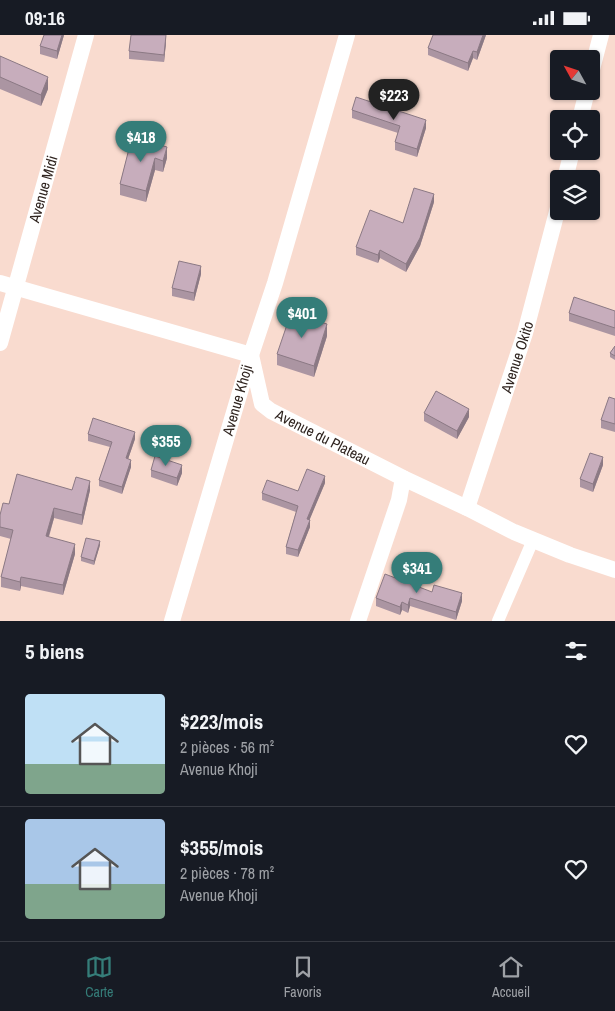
<!DOCTYPE html>
<html lang="fr">
<meta charset="utf-8">
<style>
body{margin:0;font-family:"Archivo Narrow",sans-serif;background:#20242c;color:#f1f3f6;height:100vh;display:flex;flex-direction:column;font-size:19px;white-space:nowrap}
*{box-sizing:border-box;margin:0}
p{font-size:16px;color:#9ea1a6}
.icon{flex:none;width:28px;height:28px;fill:none;stroke:currentColor;stroke-width:2;stroke-linecap:round;stroke-linejoin:round}
.map{position:relative;height:586px;overflow:hidden}
.panel{display:flex;flex-direction:column;background:#171b24;flex:1}
.panel>*{flex:none}
.needle{width:32px;rotate:310deg}
.buttons{position:absolute;left:550px;top:15px;display:grid;gap:10px}
.buttons a{display:grid;place-items:center;width:50px;height:50px;border-radius:5px;background:#171b24;box-shadow:0 1px 4px #0004;font-size:25px}
.price{position:absolute;translate:-50% -42px;padding:0 11px;border-radius:18px;background:#357d79;color:#fff;font-size:16px;line-height:32px;filter:drop-shadow(0 1px 2px #0008)}
.price::after{content:'';position:absolute;left:50%;top:30px;width:15px;height:11px;margin-left:-8px;background:inherit;clip-path:polygon(0 0,100% 0,50% 100%)}
.price.selected{background:#222;color:#fff}
ul{padding:0;list-style:none}
li{display:flex;align-items:center;gap:15px;height:125px;padding:0 25px}
li+li{border-top:1px solid #363941}
li span{display:grid;place-items:center;flex:none;width:140px;height:100px;border-radius:5px;color:#555}
li>.icon{margin-inline-start:auto}
span .icon{width:60px;height:60px;fill:#fffc;stroke-width:1}
li b{font-size:21px}
h2{display:flex;justify-content:space-between;align-items:center;height:60px;padding:0 25px;font-size:21px}
.status{display:flex;justify-content:space-between;align-items:center;height:35px;padding:0 25px;background:#171b24;direction:ltr}
.status svg{height:14px;fill:currentColor}
.tabs{display:flex;justify-content:space-around;align-items:center;height:70px;border-top:1px solid #363941;background:#171b24;font-size:14px;color:#9ea1a6}
.tabs a{display:grid;justify-items:center;gap:2px}
.tabs .selected{color:#357d79}
.map>svg:first-child{display:block}
.lines{fill:none;stroke-linecap:round;stroke-linejoin:round}
.pedestrian{stroke:#fff;stroke-width:12}
.minor{stroke:#fff;stroke-width:16}
.wall{fill:#ab95a2}
.shaded-wall{fill:#8b7984}
.building{fill:#c7adbc;stroke:#8b7984}
.labels{text-anchor:middle;dominant-baseline:central;stroke-width:4;stroke-linejoin:round;paint-order:stroke}
.street-label{font-size:15px;fill:#302520;stroke:#fff}
</style>
<div class="status"><b>09:16</b><svg viewBox="0 0 49 12"><path d="M0 12V9h3v3zM5 12V6h3v6zM10 12V3h3v9zM15 12V0h3v12zM26 1h20v11H26zM47 4h2v5h-2z"/></svg></div>
<div class="map">
<svg width="615" height="586" viewBox="0 0 615 586">
<rect width="100%" height="100%" fill="#f9dbcf"/>
<g class="lines">
<polyline class="pedestrian" points="498,586 533,505"/>
<g class="minor">
<polyline points="591,38 601,0"/>
<polyline points="580,84 587,56"/>
<polyline points="565,144 572,116"/>
<polyline points="0,248 251,320 262,369 271,376 403,443 467,473 514,497 570,520 615,535"/>
<polyline points="0,308 86,0"/>
<polyline points="467,473 525,298 559,169"/>
<polyline points="172,586 251,320 275,248 347,0"/>
<polyline points="358,586 399,465 403,443"/>
</g>
</g>
<g class="wall">
<polygon points="64,0 57,24 40,19 40,11"/>
<polygon points="486,0 477,25 473,23 468,36 428,20 428,13"/>
<polygon points="166,7 164,27 129,24 129,16"/>
<polygon points="0,21 48,54 41,71 0,54"/>
<polygon points="352,75 426,93 417,122 395,115 395,107 398,98 352,83"/>
<polygon points="132,102 167,123 163,137 155,135 146,167 120,160 120,149"/>
<polygon points="434,167 420,211 406,237 380,223 378,228 356,220 356,212 403,188"/>
<polygon points="201,239 194,266 172,261 172,253"/>
<polygon points="615,276 615,301 569,286 569,278"/>
<polygon points="327,301 314,342 277,330 277,319"/>
<polygon points="615,311 615,325 610,322 610,318"/>
<polygon points="615,364 615,397 601,393 601,385"/>
<polygon points="424,378 469,382 457,404 424,386"/>
<polygon points="88,399 135,404 128,424 131,432 122,459 99,451 99,445 110,412 88,406"/>
<polygon points="603,430 593,457 580,452 580,444"/>
<polygon points="151,435 182,438 177,451 151,442"/>
<polygon points="325,448 309,485 310,492 298,522 286,519 286,512 296,477 262,465 262,458 298,456"/>
<polygon points="72,455 90,455 82,490 54,483 49,502 75,519 63,560 21,551 20,556 1,552 1,542 11,504 0,501 0,480 9,469"/>
<polygon points="100,510 94,530 81,526 81,522"/>
<polygon points="432,557 462,566 456,585 410,571 408,578 402,575 400,580 376,571 376,563"/>
</g>
<g class="shaded-wall">
<polygon points="62,0 64,0 57,24 57,16"/>
<polygon points="166,0 166,7 164,27 164,20"/>
<polygon points="483,0 486,0 477,25 477,17"/>
<polygon points="473,16 473,23 468,36 468,28"/>
<polygon points="48,42 48,54 41,71 41,60"/>
<polygon points="426,85 426,93 417,122 417,114"/>
<polygon points="167,112 167,123 163,137 163,126"/>
<polygon points="155,123 155,135 146,167 146,156"/>
<polygon points="434,159 434,167 420,211 406,237 406,229"/>
<polygon points="380,215 380,223 378,228 378,220"/>
<polygon points="201,231 201,239 194,266 194,258"/>
<polygon points="327,289 327,301 314,342 314,331"/>
<polygon points="469,374 469,382 457,404 457,396"/>
<polygon points="135,397 135,404 126,430 126,423"/>
<polygon points="603,422 603,430 593,457 593,449"/>
<polygon points="131,425 131,432 122,459 122,452"/>
<polygon points="182,430 182,438 177,451 177,443"/>
<polygon points="325,441 325,448 307,491 307,484"/>
<polygon points="90,446 90,455 82,490 82,480"/>
<polygon points="54,473 54,483 46,510 46,501"/>
<polygon points="310,485 310,492 298,522 298,515"/>
<polygon points="100,506 100,510 94,530 94,526"/>
<polygon points="75,509 75,519 63,560 63,550"/>
<polygon points="21,542 21,551 20,556 20,547"/>
<polygon points="462,558 462,566 456,585 456,577"/>
<polygon points="410,563 410,571 408,578 408,570"/>
<polygon points="402,567 402,575 400,580 400,572"/>
</g>
<g class="building">
<polygon points="44,0 62,0 57,16 40,11"/>
<polygon points="131,0 166,0 164,20 129,16"/>
<polygon points="433,0 483,0 477,17 473,16 468,28 428,13"/>
<polygon points="0,21 48,42 41,60 0,42"/>
<polygon points="356,62 426,85 417,114 395,107 400,91 352,75"/>
<polygon points="132,102 167,112 163,126 155,123 146,156 120,149"/>
<polygon points="414,153 434,159 420,203 406,229 380,215 378,220 356,212 370,175 403,188"/>
<polygon points="179,226 201,231 194,258 172,253"/>
<polygon points="574,262 615,276 615,293 569,278"/>
<polygon points="291,278 327,289 314,331 277,319"/>
<polygon points="615,311 615,321 610,318"/>
<polygon points="436,356 469,374 457,396 424,378"/>
<polygon points="609,362 615,364 615,389 601,385"/>
<polygon points="93,383 135,397 126,423 131,425 122,452 99,445 112,407 88,399"/>
<polygon points="590,418 603,422 593,449 580,444"/>
<polygon points="155,421 182,430 177,443 151,435"/>
<polygon points="307,434 325,441 307,484 310,485 298,515 286,512 298,471 262,458 267,445 298,456"/>
<polygon points="17,439 72,455 76,442 90,446 82,480 54,473 46,501 75,509 63,550 21,542 20,547 1,542 13,495 0,492 0,480 3,468 9,469"/>
<polygon points="86,503 100,506 94,526 81,522"/>
<polygon points="385,539 432,557 434,550 462,558 456,577 410,563 408,570 402,567 400,572 376,563"/>
</g>
<g class="labels">
<g class="street-label">
<text transform="translate(43 154) rotate(-74)">Avenue Midi</text>
<text transform="translate(517 322) rotate(-72)">Avenue Okito</text>
<text transform="translate(237 365) rotate(-74)">Avenue Khoji</text>
<text transform="translate(323 402) rotate(27)">Avenue du Plateau</text>
</g>
</g>
</svg>
<div class="buttons">
<a><svg class="needle" viewBox="-14 -14 28 28"><path d="M0-13l5 13h-10z" fill="#e53935"/><path d="M0 13l5-13h-10z" fill="#9ea1a6"/></svg></a>
<a><svg class="icon" aria-label="locate" viewBox="0 0 24 24"><circle cx="12" cy="12" r="6"/><path d="M12 2v4M12 18v4M2 12h4M18 12h4"/></svg></a>
<a><svg class="icon" aria-label="layers" viewBox="0 0 24 24"><path d="M12 4l9 5-9 5-9-5zM3 14l9 5 9-5"/></svg></a>
</div>
<b class="price selected" style="left:394px;top:86px">$223</b>
<b class="price" style="left:141px;top:128px">$418</b>
<b class="price" style="left:302px;top:304px">$401</b>
<b class="price" style="left:166px;top:432px">$355</b>
<b class="price" style="left:417px;top:559px">$341</b>
</div>
<section class="panel">
<h2>5 biens<svg class="icon" aria-label="filters" viewBox="0 0 24 24"><path d="M4 7h16M4 17h16"/><circle cx="9" cy="7" r="2"/><circle cx="15" cy="17" r="2"/></svg></h2>
<ul>
<li><span style="background:linear-gradient(#bfe0f5 70%,#7fa58c 0)"><svg class="icon" aria-label="home" viewBox="0 0 24 24"><path d="M3 11l9-7 9 7M6 9v11h12V9"/></svg></span><div><b>$223/mois</b><p>2 pièces · 56 m²</p><p>Avenue Khoji</p></div><svg class="icon" aria-label="heart" viewBox="0 0 24 24"><path d="M12 20l-8-8c-3-5 5-10 8-4 3-6 11-1 8 4z"/></svg></li>
<li><span style="background:linear-gradient(#a9c7e8 65%,#7fa58c 0)"><svg class="icon" aria-label="home" viewBox="0 0 24 24"><path d="M3 11l9-7 9 7M6 9v11h12V9"/></svg></span><div><b>$355/mois</b><p>2 pièces · 78 m²</p><p>Avenue Khoji</p></div><svg class="icon" aria-label="heart" viewBox="0 0 24 24"><path d="M12 20l-8-8c-3-5 5-10 8-4 3-6 11-1 8 4z"/></svg></li>
</ul>
</section>
<nav class="tabs">
<a class="selected"><svg class="icon" aria-label="map" viewBox="0 0 24 24"><path d="M3 6l6-2 6 2 6-2v14l-6 2-6-2-6 2zM9 4v14M15 6v14"/></svg>Carte</a>
<a><svg class="icon" aria-label="saved" viewBox="0 0 24 24"><path d="M7 4h10v16l-5-4-5 4z"/></svg>Favoris</a>
<a><svg class="icon" aria-label="home" viewBox="0 0 24 24"><path d="M3 11l9-7 9 7M6 9v11h12V9"/></svg>Accueil</a>
</nav>
